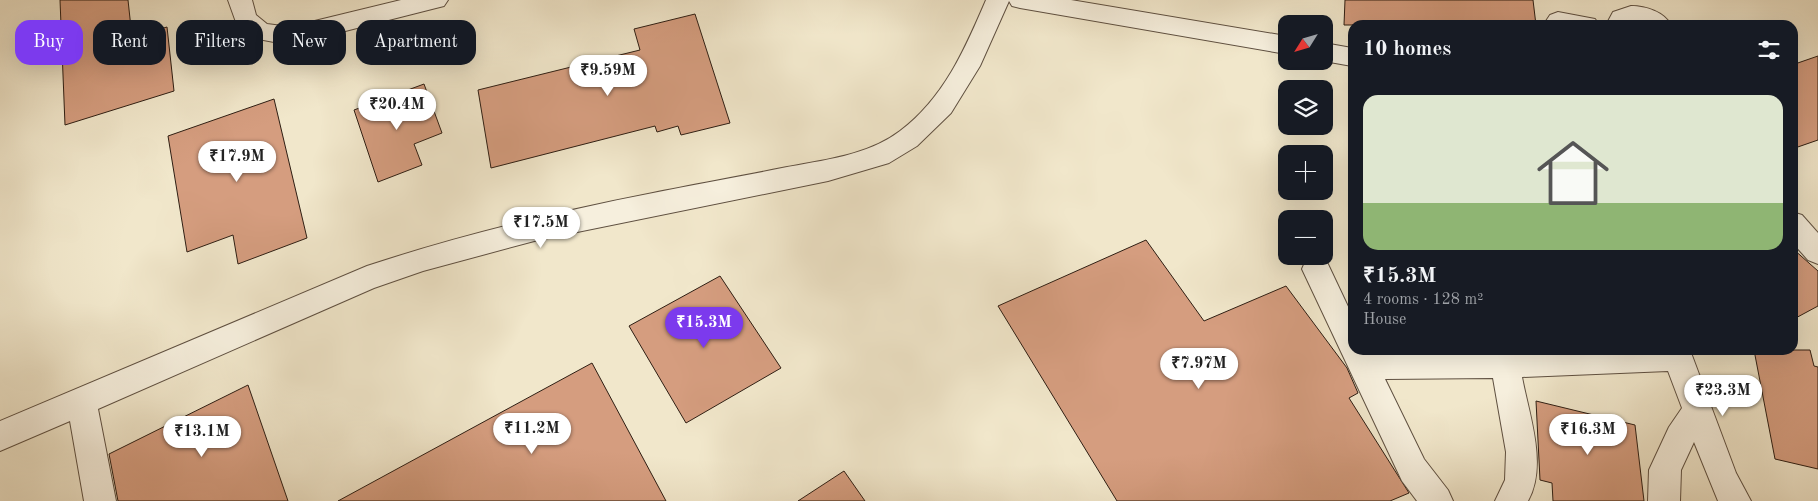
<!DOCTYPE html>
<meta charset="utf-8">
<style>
body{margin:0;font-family:"Old Standard TT",serif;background:#20242c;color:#f1f3f6;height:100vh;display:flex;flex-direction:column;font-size:19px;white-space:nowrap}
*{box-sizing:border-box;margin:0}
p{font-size:16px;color:#9ea1a6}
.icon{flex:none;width:28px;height:28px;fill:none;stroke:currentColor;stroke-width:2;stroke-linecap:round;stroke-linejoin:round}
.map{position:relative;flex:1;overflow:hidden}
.side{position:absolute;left:1348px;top:20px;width:450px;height:335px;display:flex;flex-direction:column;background:#171b24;border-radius:15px;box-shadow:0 5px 20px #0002}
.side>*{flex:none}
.hud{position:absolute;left:15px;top:20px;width:475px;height:45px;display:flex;gap:10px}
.needle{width:32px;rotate:233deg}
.controls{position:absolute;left:1278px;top:15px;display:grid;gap:10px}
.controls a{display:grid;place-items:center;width:55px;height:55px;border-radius:10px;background:#171b24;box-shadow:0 5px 20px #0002;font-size:25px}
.price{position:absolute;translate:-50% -42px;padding:0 11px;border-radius:18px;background:#fff;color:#222;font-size:16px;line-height:32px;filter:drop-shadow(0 1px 2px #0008)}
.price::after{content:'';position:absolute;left:50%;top:30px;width:15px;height:11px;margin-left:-8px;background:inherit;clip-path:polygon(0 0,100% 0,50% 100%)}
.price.on{background:#7c3aed;color:#fff}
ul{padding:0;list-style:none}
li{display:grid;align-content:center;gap:10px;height:265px;padding:0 15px}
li+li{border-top:1px solid #363941}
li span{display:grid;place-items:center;height:155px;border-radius:15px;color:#555}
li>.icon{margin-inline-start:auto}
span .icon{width:90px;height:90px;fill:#fffc;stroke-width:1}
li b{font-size:21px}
h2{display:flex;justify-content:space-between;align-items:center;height:60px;padding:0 15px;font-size:21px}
.chip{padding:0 18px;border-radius:15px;background:#171b24;box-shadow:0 5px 20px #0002;font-size:18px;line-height:45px}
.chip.on{background:#7c3aed;color:#fff}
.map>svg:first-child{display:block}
.building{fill:#d59d7f;stroke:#2e1e13}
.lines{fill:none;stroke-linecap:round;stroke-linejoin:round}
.minor-casing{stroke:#5f5041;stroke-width:2}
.minor{fill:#f6efdd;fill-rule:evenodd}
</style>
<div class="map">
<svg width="1818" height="501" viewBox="0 0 1818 501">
<rect width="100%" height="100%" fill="#f1e7cb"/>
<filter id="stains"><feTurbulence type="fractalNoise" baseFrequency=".004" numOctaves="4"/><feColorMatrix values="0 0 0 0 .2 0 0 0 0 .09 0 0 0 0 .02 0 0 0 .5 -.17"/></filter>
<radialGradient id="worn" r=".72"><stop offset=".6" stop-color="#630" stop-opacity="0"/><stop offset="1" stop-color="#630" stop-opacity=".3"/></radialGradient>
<g class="building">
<polygon points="60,0 128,0 132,37 167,27 174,91 65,125"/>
<polygon points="1345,0 1533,0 1536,25 1344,25"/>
<polygon points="695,14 730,123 681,135 678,126 657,132 655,126 491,168 478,90 640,50 634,29"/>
<polygon points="1818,56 1818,140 1792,149 1792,65"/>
<polygon points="424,84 442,133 414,144 422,165 378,182 354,110"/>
<polygon points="274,99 307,238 238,264 233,235 187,252 168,136"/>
<polygon points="1146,240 1204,321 1286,286 1347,368 1358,393 1349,398 1409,493 1390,501 1117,501 998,306"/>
<polygon points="1792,248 1818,271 1818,306 1792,320"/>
<polygon points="720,276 781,368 686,423 629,326"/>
<polygon points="1754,350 1810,350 1814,366 1818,367 1818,469 1775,459"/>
<polygon points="592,363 666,501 338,501"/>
<polygon points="248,385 288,501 118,501 109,454"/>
<polygon points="1536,401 1635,425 1644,501 1553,501 1552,483 1540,480"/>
<polygon points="844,471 865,501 798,501"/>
</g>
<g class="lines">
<defs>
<g id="minor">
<polygon points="228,0 252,0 256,15 267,24 290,27 401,0 448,0 444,6 436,8 290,45 253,38 237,25"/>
<path d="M986 0H1071L1286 36V54L1020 8 1012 6 1009 1 980 66 951 113 917 146 889 163 828 181 538 240 423 271 374 288 98 409 116 501H84L70 421 0 451V421L367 266C461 235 556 212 653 193 696 184 739 177 782 168 823 160 867 156 900 131 944 98 965 49 986 0Z"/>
<path d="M1631 6C1646 6 1664 12 1671 25H1606L1613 12Z"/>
<polygon points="1558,12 1595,19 1599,25 1548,25 1546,21 1550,15"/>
<polygon points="1324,43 1352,48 1352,66 1324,61"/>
<polygon points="1792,212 1802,215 1818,233 1818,264 1808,260 1792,242"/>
<path d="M1316 257 1326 260 1352 315V350H1371L1372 352 1690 350 1736 473 1751 501H1718L1694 442 1681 470 1680 501H1648L1649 470 1669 427 1682 408 1668 371 1522 377C1529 415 1548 465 1528 501H1495L1505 480 1506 452 1493 378 1385 379 1424 459 1448 490 1453 501H1417L1402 481 1302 269 1306 260Z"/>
</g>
</defs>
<use href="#minor" class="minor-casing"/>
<use href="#minor" class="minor"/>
</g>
<rect width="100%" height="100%" filter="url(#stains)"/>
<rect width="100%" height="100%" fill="url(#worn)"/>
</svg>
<div class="controls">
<a><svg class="needle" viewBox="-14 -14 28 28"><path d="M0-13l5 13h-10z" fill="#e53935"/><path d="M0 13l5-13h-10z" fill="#9ea1a6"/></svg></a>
<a><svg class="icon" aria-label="layers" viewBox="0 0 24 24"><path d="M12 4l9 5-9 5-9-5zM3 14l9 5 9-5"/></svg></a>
<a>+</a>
<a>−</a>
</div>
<b class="price" style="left:608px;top:97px">₹9.59M</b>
<b class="price" style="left:397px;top:131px">₹20.4M</b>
<b class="price" style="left:237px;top:183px">₹17.9M</b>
<b class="price" style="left:541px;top:249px">₹17.5M</b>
<b class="price on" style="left:704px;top:349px">₹15.3M</b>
<b class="price" style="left:1199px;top:390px">₹7.97M</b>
<b class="price" style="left:1723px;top:417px">₹23.3M</b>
<b class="price" style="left:532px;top:455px">₹11.2M</b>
<b class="price" style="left:1588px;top:456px">₹16.3M</b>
<b class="price" style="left:202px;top:458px">₹13.1M</b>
<div class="hud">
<a class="chip on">Buy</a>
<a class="chip">Rent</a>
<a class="chip">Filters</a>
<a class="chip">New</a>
<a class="chip">Apartment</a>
</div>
<section class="side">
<h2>10 homes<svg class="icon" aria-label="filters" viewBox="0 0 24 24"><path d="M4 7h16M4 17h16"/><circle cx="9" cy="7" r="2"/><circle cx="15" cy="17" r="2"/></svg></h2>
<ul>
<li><span style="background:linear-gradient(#dfe7d0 70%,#8fb573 0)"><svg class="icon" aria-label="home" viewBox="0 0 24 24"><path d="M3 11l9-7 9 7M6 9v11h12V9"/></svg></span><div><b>₹15.3M</b><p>4 rooms · 128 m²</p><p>House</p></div></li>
</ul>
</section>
</div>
